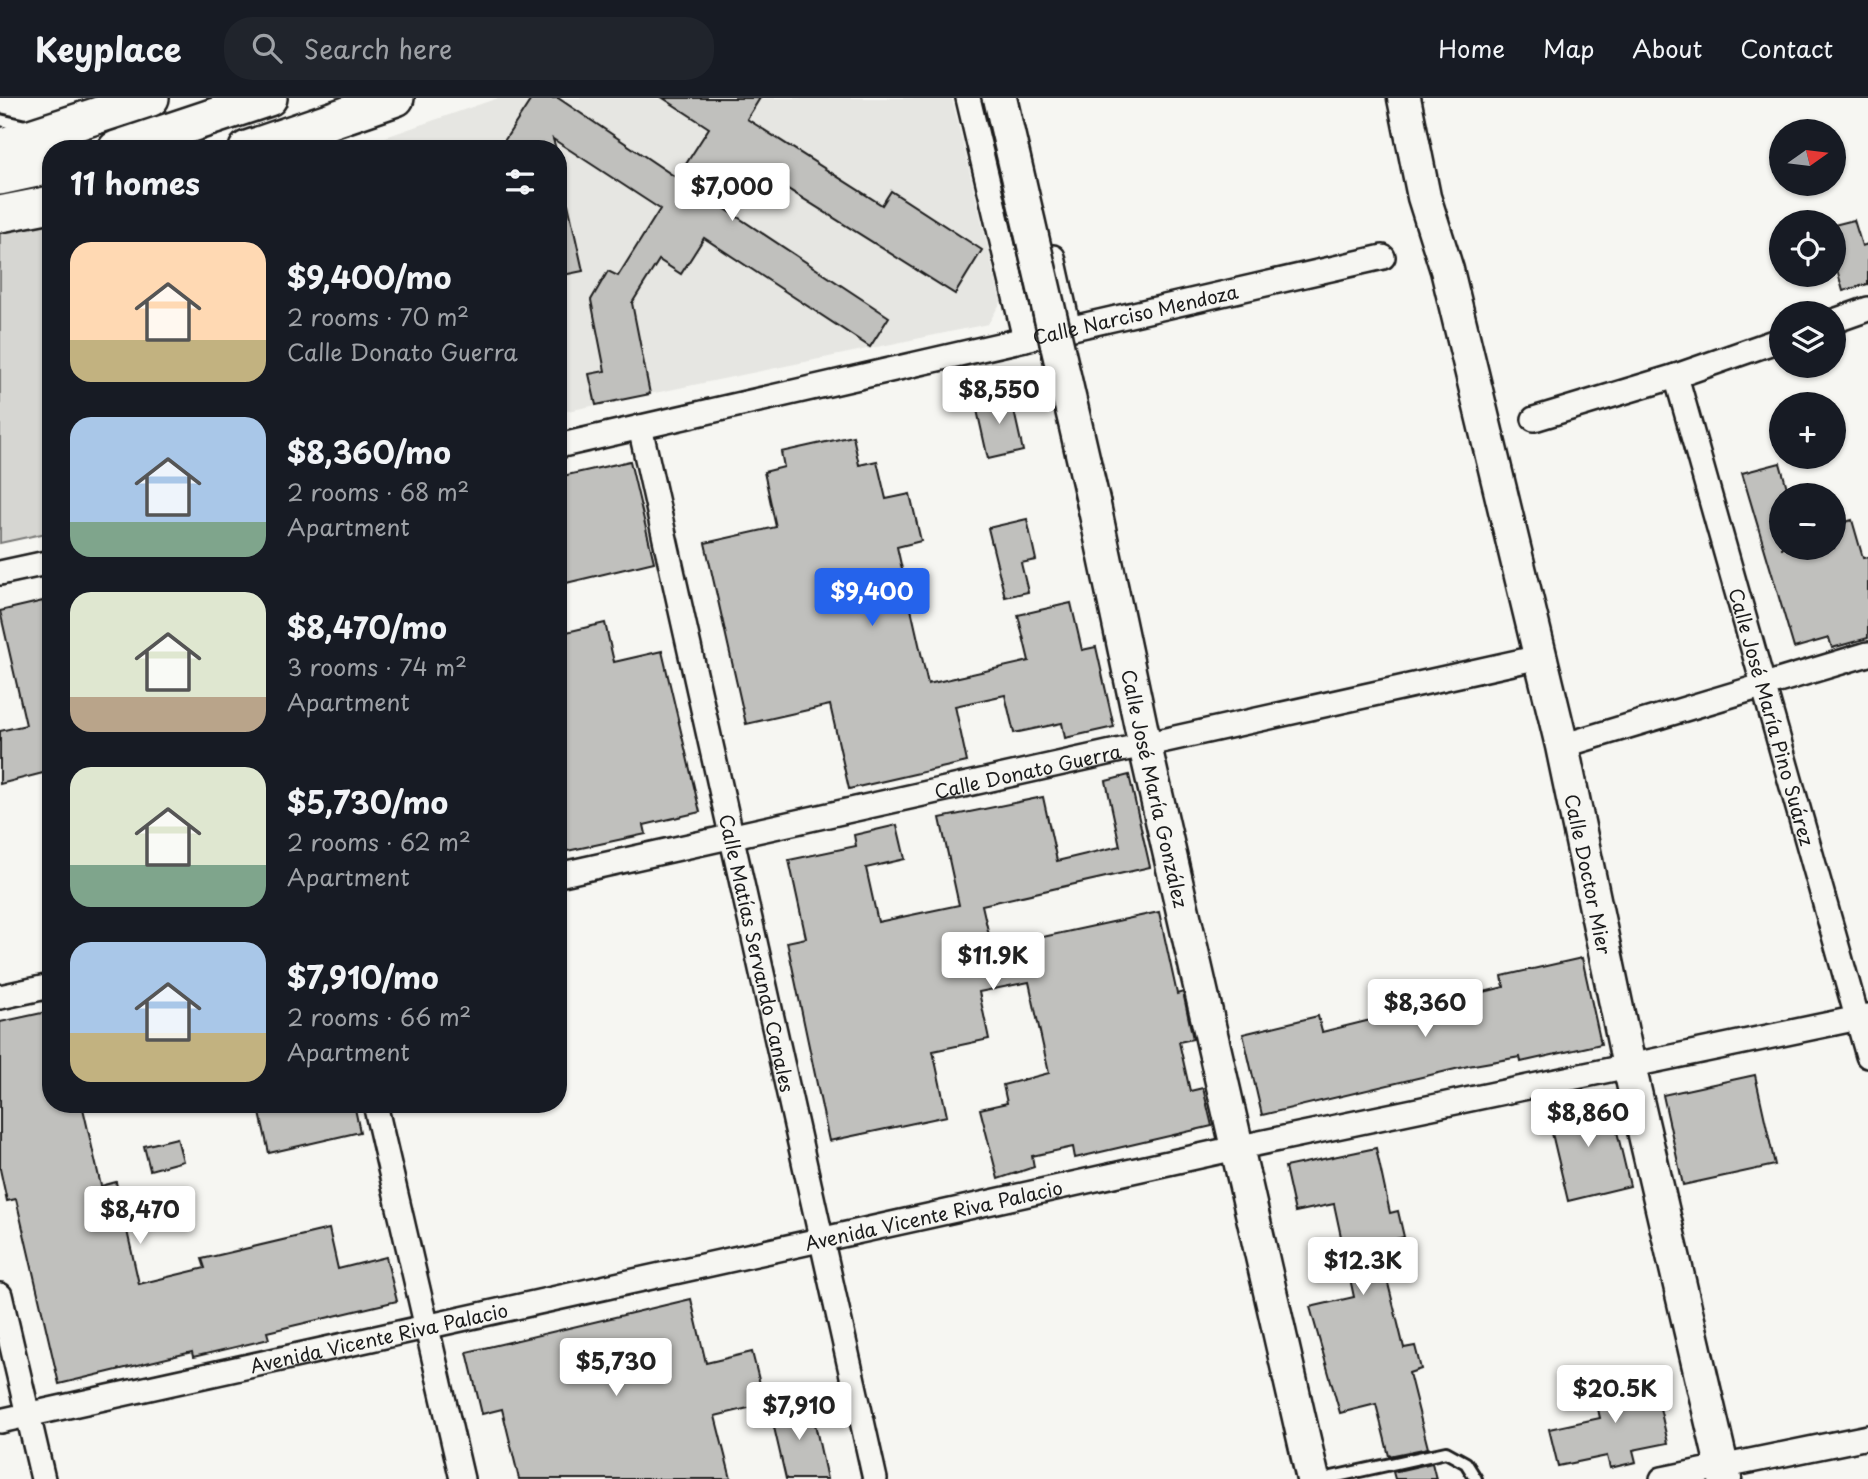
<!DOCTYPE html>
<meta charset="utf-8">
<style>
body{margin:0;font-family:"Playpen Sans",sans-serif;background:#20242c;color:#f1f3f6;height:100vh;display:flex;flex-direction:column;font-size:26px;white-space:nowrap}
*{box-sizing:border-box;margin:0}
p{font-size:23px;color:#9ea1a6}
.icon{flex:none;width:38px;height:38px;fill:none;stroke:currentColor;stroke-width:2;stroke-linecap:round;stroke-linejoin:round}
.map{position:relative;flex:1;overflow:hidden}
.panel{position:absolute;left:42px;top:42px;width:525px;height:973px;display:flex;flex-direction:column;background:#171b24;border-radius:28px;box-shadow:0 2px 5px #0004}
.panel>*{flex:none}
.needle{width:46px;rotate:76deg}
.tools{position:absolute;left:1769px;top:21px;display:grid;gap:14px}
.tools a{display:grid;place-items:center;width:77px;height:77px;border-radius:50%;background:#171b24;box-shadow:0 2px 5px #0004;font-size:35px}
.price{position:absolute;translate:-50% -60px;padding:0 16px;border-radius:7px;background:#fff;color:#222;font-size:23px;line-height:46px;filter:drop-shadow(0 2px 4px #0008)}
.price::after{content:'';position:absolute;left:50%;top:42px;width:21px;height:16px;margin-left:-10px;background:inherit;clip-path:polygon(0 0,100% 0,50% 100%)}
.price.current{background:#2563eb;color:#fff}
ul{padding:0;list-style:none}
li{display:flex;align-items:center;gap:21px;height:175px;padding:0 28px}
li span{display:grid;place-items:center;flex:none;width:196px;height:140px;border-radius:21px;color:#555}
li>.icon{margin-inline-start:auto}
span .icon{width:84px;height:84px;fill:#fffc;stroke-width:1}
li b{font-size:30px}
h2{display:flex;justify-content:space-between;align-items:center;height:84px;padding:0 28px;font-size:30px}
header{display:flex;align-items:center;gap:42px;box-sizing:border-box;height:98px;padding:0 35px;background:#171b24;border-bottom:2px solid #363941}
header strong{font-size:33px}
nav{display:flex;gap:38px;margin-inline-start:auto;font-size:24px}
.search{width:490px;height:63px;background:#20242c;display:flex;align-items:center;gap:18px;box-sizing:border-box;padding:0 24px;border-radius:28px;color:#9ea1a6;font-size:26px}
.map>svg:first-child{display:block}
.built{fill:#e6e6e2}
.green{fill:#d6d6d2;stroke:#797977;stroke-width:2}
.building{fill:#c0c0bd;stroke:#1c1c1c;stroke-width:2}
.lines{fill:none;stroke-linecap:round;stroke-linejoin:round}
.lane-casing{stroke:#1c1c1c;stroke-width:16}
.street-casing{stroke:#1c1c1c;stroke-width:28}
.secondary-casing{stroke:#1c1c1c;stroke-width:37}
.primary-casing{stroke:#1c1c1c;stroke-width:40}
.lane{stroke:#f6f6f2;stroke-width:10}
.street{stroke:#f6f6f2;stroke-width:23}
.secondary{stroke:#f6f6f2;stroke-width:32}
.primary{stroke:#f6f6f2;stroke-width:35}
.secondary-bridge-casing{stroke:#1c1c1c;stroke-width:37;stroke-linecap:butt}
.secondary-bridge{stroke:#f6f6f2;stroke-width:32}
.labels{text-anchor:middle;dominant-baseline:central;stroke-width:5;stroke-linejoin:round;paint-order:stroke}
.street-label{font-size:19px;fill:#1c1c1c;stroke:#f6f6f2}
</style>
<header>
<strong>Keyplace</strong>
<div class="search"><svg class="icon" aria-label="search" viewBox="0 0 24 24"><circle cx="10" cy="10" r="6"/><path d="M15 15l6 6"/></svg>Search here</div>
<nav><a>Home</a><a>Map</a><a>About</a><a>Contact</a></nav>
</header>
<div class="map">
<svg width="1868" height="1381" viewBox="0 0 1868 1381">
<rect width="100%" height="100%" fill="#f6f6f2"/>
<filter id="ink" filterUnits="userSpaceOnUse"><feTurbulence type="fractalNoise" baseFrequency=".0143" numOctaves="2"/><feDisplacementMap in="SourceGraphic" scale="14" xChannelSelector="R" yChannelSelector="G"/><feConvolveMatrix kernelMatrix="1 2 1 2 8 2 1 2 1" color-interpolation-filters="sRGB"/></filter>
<g filter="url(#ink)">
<polygon class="built" points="498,0 952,0 1001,204 988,226 558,315 558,51 351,51"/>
<polygon class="green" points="51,122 51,434 0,445 0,133"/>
<g class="building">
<polygon points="532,0 558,0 677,80 709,30 663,0 760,0 747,21 882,107 891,93 982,152 955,196 748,66 721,108 889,219 870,249 704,140 681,176 659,162 632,205 650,296 596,307 589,276 605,273 591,202 608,173 618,178 660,111 553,41 556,51 499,51"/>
<polygon points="568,106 583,173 558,178 558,107"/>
<polygon points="1854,122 1862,148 1868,146 1868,186 1843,193 1834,161 1834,127"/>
<polygon points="1010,295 1023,353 988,361 975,303"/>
<polygon points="853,338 859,367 877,363 886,401 910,396 921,443 897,449 928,586 1029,563 1018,517 1071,505 1082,552 1096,549 1114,629 1065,640 1062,625 1014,635 1005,597 955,608 967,664 849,691 830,607 746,626 705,445 776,429 764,374 784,369 781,354"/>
<polygon points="630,363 654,464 558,487 558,379"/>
<polygon points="1780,365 1789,397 1782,397 1782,450 1834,450 1834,427 1852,422 1863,460 1868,459 1868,540 1832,550 1829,540 1794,550 1742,375"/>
<polygon points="1027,421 1036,462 1021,465 1028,494 1005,499 988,430"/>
<polygon points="43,503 48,524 51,523 51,673 0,686 0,633 26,627 0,513"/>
<polygon points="605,525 614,564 662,553 700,714 644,727 646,736 558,755 558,536"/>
<polygon points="1129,677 1150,769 982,807 992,850 1159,814 1177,896 1183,894 1193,941 1179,944 1190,993 1203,990 1212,1028 1075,1060 1073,1049 1032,1058 1034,1069 998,1081 980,1011 1007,1005 1003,987 1049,975 1029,884 979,894 989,941 933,953 947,1018 829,1043 787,844 806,840 789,762 856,748 854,737 897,727 905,761 866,770 878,824 959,807 940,720 1043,699 1057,763 1120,748 1106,683"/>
<polygon points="1582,860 1601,946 1521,964 1520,959 1468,968 1262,1017 1243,936 1318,918 1322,934 1504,889 1502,878"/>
<polygon points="51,913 51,1006 82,1006 101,1088 116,1084 139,1186 205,1170 202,1161 329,1131 338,1171 386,1159 397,1203 267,1234 269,1241 193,1259 192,1254 59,1286 16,1101 7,1103 0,1071 0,924"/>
<polygon points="1755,977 1775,1067 1683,1087 1663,997"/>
<polygon points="1609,1000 1630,1088 1568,1103 1547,1014"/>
<polygon points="258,1006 354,1006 360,1034 269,1055"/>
<polygon points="177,1040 183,1063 150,1072 144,1048"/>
<polygon points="1376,1050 1390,1115 1398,1113 1404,1139 1378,1145 1404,1250 1415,1248 1421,1271 1409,1275 1428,1350 1389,1358 1376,1306 1340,1315 1310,1209 1354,1199 1334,1106 1295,1114 1285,1069"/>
<polygon points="691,1201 706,1265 752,1254 765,1306 715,1318 731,1381 519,1381 502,1311 482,1316 467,1254"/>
<polygon points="1652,1275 1668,1345 1633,1352 1636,1364 1610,1370 1607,1358 1558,1368 1549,1331 1600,1320 1593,1288"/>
<polygon points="810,1303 827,1381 786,1381 770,1312"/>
<polygon points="1432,1365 1436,1381 1395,1381 1393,1374"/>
</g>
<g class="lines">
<defs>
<g id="lane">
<polyline points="0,22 30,29"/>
<polyline points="1323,1381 1446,1354 1466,1365 1476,1381"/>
</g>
<g id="street">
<polyline points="968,0 1025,241"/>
<polyline points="1053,159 1069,231"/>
<polyline points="1834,223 1868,211"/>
<path id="s1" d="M1676 278 1868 958"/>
<polyline points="1534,321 1676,278 1782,241"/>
<path id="s2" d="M640 329 875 1381"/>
<path id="s3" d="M558 348 1383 159"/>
<polyline points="0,475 51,464"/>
<polyline points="1562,648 1868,556"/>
<path id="s4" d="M558 777 1540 559"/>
<polyline points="0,899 51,888"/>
<polyline points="375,1006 462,1381"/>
<polyline points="0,1197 43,1381"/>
<path id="s5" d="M0 1323 1236 1050 1868 918"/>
<polyline points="1662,1381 1868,1339"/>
</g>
<g id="secondary">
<path id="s6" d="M1404 0 1424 99 1447 172 1562 648 1629 968 1725 1381"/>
<path id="s7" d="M1094 407 1145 648 1313 1381"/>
</g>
<g id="primary">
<polyline points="0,49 151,0"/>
<polyline points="116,51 269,0"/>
<polyline points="247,51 396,0"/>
<polyline points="0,79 51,68"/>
<polyline points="0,116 51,106"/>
</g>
</defs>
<use href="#lane" class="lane-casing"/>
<use href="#street" class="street-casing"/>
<use href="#secondary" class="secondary-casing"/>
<use href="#primary" class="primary-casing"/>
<use href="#lane" class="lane"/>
<use href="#street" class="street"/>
<use href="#secondary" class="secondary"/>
<use href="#primary" class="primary"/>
<defs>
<polyline id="secondary-bridge" points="1000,0 1094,407"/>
</defs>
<use href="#secondary-bridge" class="secondary-bridge-casing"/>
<use href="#secondary-bridge" class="secondary-bridge"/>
</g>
</g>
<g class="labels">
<g class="street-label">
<text stroke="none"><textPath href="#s3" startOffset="592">Calle Narciso Mendoza</textPath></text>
<text stroke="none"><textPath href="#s1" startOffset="354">Calle José María Pino Suárez</textPath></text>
<text stroke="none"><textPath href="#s4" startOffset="481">Calle Donato Guerra</textPath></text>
<text stroke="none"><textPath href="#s7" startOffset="290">Calle José María González</textPath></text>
<text stroke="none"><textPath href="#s6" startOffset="798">Calle Doctor Mier</textPath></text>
<text stroke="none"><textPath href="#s2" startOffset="539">Calle Matías Servando Canales</textPath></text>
<text stroke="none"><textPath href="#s5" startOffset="956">Avenida Vicente Riva Palacio</textPath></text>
<text stroke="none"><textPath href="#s5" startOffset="388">Avenida Vicente Riva Palacio</textPath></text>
</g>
</g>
</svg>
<div class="tools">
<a><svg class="needle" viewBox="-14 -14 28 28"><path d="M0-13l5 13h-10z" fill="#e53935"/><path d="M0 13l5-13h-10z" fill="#9ea1a6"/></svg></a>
<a><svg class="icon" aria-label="locate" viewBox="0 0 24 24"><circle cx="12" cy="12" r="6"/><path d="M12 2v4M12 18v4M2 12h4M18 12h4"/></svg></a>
<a><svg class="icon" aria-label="layers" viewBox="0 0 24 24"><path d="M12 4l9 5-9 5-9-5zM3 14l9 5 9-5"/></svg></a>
<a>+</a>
<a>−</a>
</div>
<b class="price" style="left:732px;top:125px">$7,000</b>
<b class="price" style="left:999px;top:328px">$8,550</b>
<b class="price current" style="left:872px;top:530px">$9,400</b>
<b class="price" style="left:993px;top:894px">$11.9K</b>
<b class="price" style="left:1425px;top:941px">$8,360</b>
<b class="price" style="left:1588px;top:1051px">$8,860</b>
<b class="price" style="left:140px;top:1148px">$8,470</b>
<b class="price" style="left:1363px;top:1199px">$12.3K</b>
<b class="price" style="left:616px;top:1300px">$5,730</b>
<b class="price" style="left:1615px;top:1327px">$20.5K</b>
<b class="price" style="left:799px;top:1344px">$7,910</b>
<section class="panel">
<h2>11 homes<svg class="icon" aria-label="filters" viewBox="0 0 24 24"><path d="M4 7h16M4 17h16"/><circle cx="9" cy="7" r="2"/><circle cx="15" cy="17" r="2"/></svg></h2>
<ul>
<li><span style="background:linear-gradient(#ffd9b3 70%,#c2b280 0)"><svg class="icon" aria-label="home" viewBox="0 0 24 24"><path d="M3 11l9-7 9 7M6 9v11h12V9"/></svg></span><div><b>$9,400/mo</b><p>2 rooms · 70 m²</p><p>Calle Donato Guerra</p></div></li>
<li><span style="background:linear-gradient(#a9c7e8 75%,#7fa58c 0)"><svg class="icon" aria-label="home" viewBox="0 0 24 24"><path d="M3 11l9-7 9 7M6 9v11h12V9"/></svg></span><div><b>$8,360/mo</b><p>2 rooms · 68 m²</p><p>Apartment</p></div></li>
<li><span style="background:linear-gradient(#dfe7d0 75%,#b9a48a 0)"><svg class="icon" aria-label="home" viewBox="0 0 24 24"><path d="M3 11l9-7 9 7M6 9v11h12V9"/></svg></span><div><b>$8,470/mo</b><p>3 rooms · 74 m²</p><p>Apartment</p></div></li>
<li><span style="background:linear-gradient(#dfe7d0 70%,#7fa58c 0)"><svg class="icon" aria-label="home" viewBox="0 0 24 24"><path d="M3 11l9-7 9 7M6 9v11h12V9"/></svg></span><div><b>$5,730/mo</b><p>2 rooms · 62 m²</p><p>Apartment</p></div></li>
<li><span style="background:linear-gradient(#a9c7e8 65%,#c2b280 0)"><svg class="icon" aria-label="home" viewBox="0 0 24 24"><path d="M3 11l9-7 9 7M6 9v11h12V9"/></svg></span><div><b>$7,910/mo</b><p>2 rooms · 66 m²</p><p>Apartment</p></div></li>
</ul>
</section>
</div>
